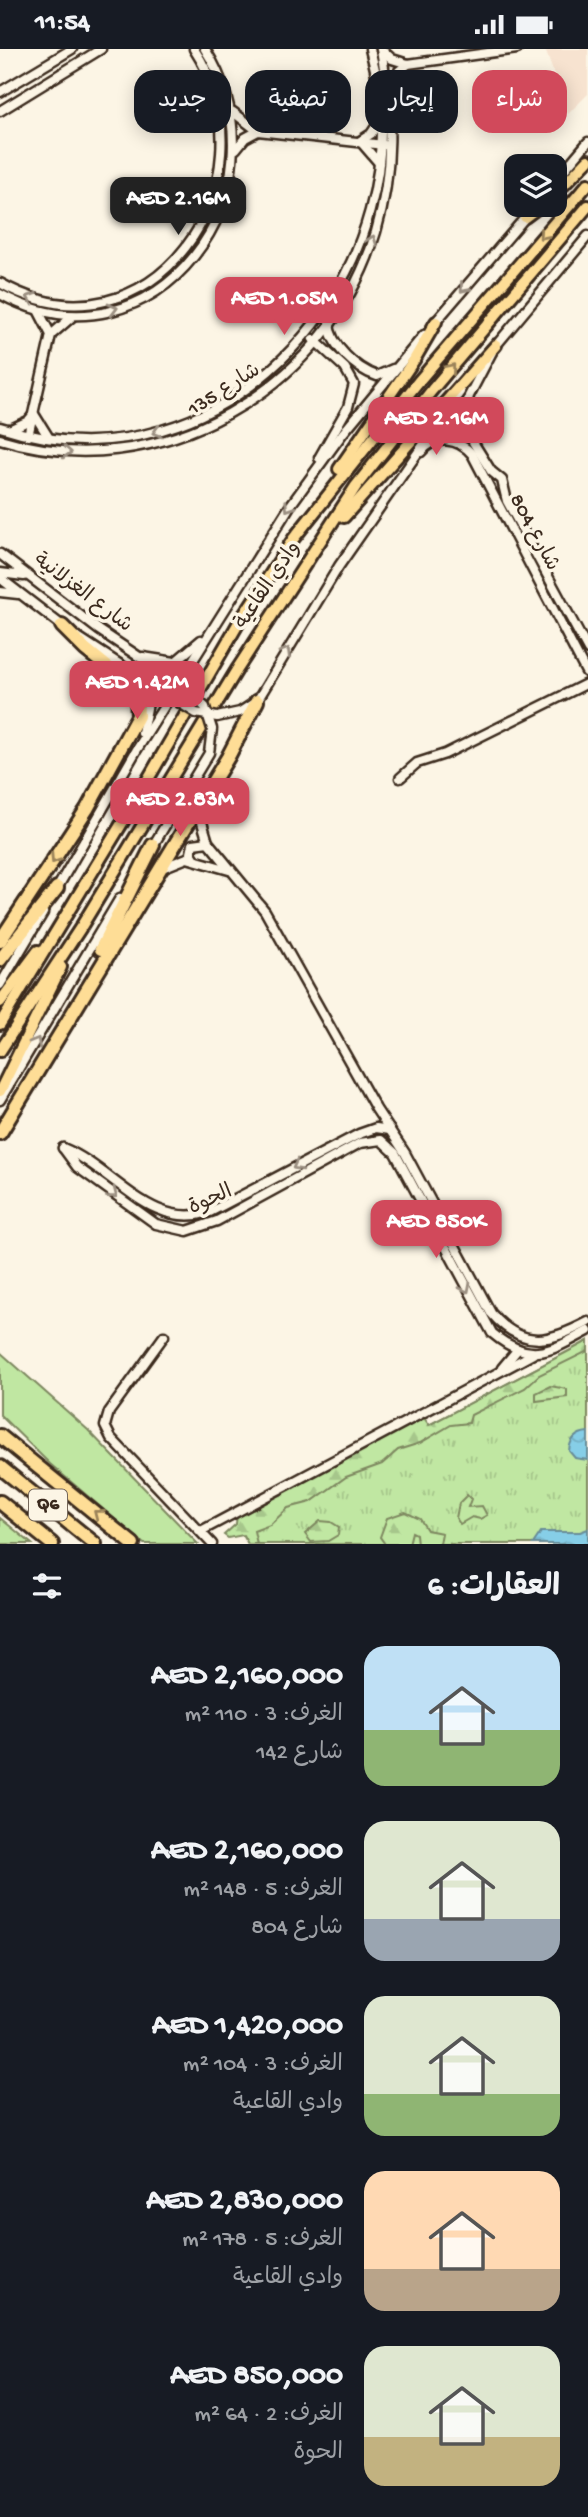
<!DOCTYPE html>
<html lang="ar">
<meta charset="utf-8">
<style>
body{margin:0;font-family:"Gochi Hand","Playpen Sans Arabic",sans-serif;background:#20242c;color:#f1f3f6;direction:rtl;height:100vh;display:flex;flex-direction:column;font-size:26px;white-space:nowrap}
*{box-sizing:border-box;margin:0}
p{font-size:23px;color:#9ea1a6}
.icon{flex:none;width:38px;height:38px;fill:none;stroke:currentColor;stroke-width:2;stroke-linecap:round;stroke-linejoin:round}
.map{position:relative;height:1495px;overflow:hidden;direction:ltr}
.panel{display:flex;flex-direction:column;background:#171b24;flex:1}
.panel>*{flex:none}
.top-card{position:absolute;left:21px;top:21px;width:546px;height:63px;direction:rtl;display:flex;gap:14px}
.controls{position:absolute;left:504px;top:105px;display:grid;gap:14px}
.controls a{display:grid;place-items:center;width:63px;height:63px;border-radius:14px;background:#171b24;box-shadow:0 4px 18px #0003;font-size:35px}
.price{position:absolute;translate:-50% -60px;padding:0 16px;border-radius:14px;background:#d1495b;color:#fff;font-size:23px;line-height:46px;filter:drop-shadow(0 2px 4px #0008)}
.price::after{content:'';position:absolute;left:50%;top:42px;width:21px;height:16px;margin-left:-10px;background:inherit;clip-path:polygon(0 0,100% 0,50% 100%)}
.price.selected{background:#222;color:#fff}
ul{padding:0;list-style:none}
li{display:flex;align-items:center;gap:21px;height:175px;padding:0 28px}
li span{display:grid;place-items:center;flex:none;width:196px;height:140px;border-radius:21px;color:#555}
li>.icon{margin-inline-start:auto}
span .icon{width:84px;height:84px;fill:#fffc;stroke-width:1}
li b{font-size:30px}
h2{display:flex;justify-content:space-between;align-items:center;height:84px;padding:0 28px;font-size:30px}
.pill{padding:0 24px;border-radius:21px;background:#171b24;box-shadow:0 4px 18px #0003;font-size:24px;line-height:63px}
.pill.selected{background:#d1495b;color:#fff}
.status{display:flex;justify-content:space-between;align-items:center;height:49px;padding:0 35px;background:#171b24;direction:ltr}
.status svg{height:19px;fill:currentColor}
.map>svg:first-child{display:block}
.built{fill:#f7e3d0}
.grass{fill:url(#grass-tufts);stroke:#7e8860;stroke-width:2}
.forest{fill:url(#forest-firs);stroke:#7e8860;stroke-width:2}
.garden{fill:#c0e7a2;stroke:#7e8860;stroke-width:2}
.water{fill:url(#water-waves);stroke:#688c97;stroke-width:2}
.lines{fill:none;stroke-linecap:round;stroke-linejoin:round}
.minor-casing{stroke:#3b2a1e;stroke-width:13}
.major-casing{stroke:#3b2a1e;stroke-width:16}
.highway-casing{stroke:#3b2a1e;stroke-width:18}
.minor{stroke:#fcf5e5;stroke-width:8}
.major{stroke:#fedd96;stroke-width:10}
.highway{stroke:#fedd96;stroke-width:12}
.minor-bridge-casing{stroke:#3b2a1e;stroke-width:13;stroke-linecap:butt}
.minor-bridge{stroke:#fcf5e5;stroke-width:8}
.oneway{stroke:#9c845a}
.oneway2{stroke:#9c9082}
.labels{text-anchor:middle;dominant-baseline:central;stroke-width:7;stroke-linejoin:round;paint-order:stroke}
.shield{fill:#fcf5e5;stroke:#75675a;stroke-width:2}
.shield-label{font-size:19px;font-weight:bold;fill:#3b2a1e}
.street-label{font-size:21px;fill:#3b2a1e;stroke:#fcf5e5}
</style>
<div class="status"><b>11:54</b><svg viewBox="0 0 49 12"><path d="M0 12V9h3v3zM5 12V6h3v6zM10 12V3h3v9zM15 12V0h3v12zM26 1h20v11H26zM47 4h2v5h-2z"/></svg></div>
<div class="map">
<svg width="588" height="1495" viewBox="0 0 588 1495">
<defs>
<pattern id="grass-tufts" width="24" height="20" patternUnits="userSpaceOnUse" patternTransform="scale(1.75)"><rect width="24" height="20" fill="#c0e7a2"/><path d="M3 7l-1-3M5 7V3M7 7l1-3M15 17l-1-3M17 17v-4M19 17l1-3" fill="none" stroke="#a6c68b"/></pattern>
<pattern id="forest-firs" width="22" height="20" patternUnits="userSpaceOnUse" patternTransform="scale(1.75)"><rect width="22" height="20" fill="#c0e7a2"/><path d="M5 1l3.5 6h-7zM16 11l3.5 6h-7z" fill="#a6c68b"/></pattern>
<pattern id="water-waves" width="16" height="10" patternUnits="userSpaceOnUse" patternTransform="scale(1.75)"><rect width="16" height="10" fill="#86cee7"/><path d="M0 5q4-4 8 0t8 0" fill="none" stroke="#75b1c6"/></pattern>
</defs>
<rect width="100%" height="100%" fill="#fcf5e5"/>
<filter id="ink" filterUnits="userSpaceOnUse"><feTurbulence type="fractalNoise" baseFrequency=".0143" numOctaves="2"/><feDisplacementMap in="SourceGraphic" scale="14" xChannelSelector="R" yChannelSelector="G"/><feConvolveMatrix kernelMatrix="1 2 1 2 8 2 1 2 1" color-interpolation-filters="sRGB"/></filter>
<g filter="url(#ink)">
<polygon class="built" points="545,0 588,0 588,45 568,65"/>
<polygon class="grass" points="588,1292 588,1495 248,1495 241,1475"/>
<g class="forest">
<polygon points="588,1292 588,1302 539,1326 525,1339 471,1366 469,1374 451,1376 420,1394 398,1401 382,1415 346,1428 311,1453 288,1459 270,1476 254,1482 257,1495 248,1495 243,1486 228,1489 224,1486 236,1475 237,1465 422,1366 429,1376"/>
<polygon points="550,1337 567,1340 567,1348 536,1352 536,1344"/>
<polygon points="467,1446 471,1450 468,1458 482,1457 487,1466 480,1470 472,1468 460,1475 456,1469 459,1454"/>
<polygon points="405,1463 420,1470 427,1481 442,1484 440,1495 417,1495 416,1485 412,1483 409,1495 385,1495 380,1488 387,1469"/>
<polygon points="320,1472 331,1473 339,1478 338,1486 328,1492 311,1493 305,1485"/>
</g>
<g class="garden">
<polygon points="0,1303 88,1381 198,1495 144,1495 50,1415 0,1366"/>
<polygon points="0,1469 32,1495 0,1495"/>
</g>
<g class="water">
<path d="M588 1383V1411L575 1409 569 1402C570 1390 576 1384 588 1383Z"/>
<polygon points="588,1480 588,1495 533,1495 541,1483 580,1483"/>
</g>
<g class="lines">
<defs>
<g id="minor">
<polyline points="381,0 392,10 408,15 517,0"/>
<polyline points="390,42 399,22 408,15"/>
<polyline points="0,43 72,0"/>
<polyline points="0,62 101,0"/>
<polyline points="233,63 258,82 384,96"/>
<polyline points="236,100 245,89 258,82"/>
<polyline points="379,114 360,92 371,85 381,70"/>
<polyline points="555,132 588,93"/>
<path d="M0 234C150 319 280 132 194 0"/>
<path d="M0 245C155 330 294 141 205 0"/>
<polyline points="39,263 51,286"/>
<path d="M329 274C330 296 356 320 377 327L393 320"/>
<polyline points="433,276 529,164"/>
<polyline points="313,290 345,319 354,335 348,358 319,409"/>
<polyline points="493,300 588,187"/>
<polyline points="492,303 469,347 465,365 473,393 491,422 502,431 507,452 588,601"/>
<path d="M0 378C227 452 431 219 370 0"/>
<polyline points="11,380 28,372 34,365 49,389"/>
<polyline points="28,387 51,286 73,267"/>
<path d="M0 390C158 439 329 341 376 183 394 122 392 62 381 0"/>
<path d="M421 403C435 385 459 390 472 405L586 623"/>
<polyline points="0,505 99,581 181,636"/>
<polyline points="0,524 24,527"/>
<polyline points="0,529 65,579"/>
<polyline points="0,543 18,545"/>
<polyline points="78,588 173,650"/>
<polyline points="143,608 175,613 201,591"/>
<polyline points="133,625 148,654 142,684"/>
<polyline points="217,668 240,663 257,652 339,517 460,343"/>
<polyline points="400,729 417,714 445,705 586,635"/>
<path d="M202 754 201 770 208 793 265 862 376 1060 405 1104 491 1264C523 1301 550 1293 588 1273"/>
<polyline points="151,800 209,704 212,680"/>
<polyline points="195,810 191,804 193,795 208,793"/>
<polyline points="162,819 187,809 229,821"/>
<polyline points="55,843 136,702 290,457 343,384 424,286"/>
<polyline points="0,936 43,864"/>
<polyline points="0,1051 120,849"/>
<path d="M63 1099 77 1118 156 1175 187 1182 217 1172 360 1094 381 1091 395 1104 492 1284C530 1316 549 1303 588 1282"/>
<path d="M63 1099C114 1120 150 1182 210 1163L359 1085 376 1079 390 1081"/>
<polyline points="164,1287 109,1363 105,1377 111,1389 212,1495"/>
<polyline points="502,1319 518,1300"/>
<polyline points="201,1482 533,1305"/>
</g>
<g id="major">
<polyline points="555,145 588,111"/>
<polyline points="525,168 541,156"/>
<polyline points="339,420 414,311 436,273"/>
<polyline points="344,468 496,296"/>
<polyline points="0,953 38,902"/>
<polyline points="0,975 133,756 238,575 294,489 418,333 588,135"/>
<polyline points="0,1002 81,878 238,619 356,437 432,341 588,157"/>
<polyline points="0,1042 61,918"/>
</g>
<g id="highway">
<polyline points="0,892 87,760 138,667 137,647 132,638 85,600 62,577"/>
<polyline points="101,900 153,796"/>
<polyline points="0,911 57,839"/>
<polyline points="0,1084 228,708 257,652"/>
<polyline points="0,1387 133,1495"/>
<polyline points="0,1418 95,1495"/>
<polyline points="0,1453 52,1495"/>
</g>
</defs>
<use href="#minor" class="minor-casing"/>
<use href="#major" class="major-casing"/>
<use href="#highway" class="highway-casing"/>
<use href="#minor" class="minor"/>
<use href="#major" class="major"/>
<use href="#highway" class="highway"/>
<defs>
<g id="minor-bridge">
<polyline points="186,640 205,658 212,680"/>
<polyline points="178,653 196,664 217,668"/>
</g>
</defs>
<use href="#minor-bridge" class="minor-bridge-casing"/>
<use href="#minor-bridge" class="minor-bridge"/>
</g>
<defs><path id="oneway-chevron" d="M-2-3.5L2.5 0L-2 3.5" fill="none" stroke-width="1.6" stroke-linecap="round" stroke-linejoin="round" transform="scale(1.75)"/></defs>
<g class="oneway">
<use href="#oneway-chevron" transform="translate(543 186) rotate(131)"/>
<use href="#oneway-chevron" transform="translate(451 319) rotate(-50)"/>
<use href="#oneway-chevron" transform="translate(55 810) rotate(123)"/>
<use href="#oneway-chevron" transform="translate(98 1465) rotate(-142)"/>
</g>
<g class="oneway2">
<use href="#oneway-chevron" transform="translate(372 191) rotate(-70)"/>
<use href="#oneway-chevron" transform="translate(464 239) rotate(130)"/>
<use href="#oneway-chevron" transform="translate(31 249) rotate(-161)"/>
<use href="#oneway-chevron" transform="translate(113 260) rotate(-15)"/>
<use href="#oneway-chevron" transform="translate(157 383) rotate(164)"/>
<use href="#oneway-chevron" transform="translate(67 403) rotate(3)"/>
<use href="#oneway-chevron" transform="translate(289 458) rotate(123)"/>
<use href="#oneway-chevron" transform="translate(286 603) rotate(-59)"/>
<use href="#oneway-chevron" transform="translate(36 993) rotate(-60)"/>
<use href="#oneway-chevron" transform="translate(297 1117) rotate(152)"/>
<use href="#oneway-chevron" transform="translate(113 1145) rotate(38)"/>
<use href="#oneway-chevron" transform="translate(466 1239) rotate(63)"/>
</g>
</g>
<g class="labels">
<rect class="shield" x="29" y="1440.5" width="38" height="31" rx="5"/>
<g class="shield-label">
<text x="48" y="1456">Q6</text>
</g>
<g class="street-label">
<text transform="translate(225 342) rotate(-32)">شارع 135</text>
<text transform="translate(533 484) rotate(62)">شارع 804</text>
<text transform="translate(269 537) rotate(-56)">وادي القاعية</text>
<text transform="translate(82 545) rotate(37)">شارع الغزلانية</text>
<text transform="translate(211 1152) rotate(-24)">الحوة</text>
</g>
</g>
</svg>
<div class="controls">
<a><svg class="icon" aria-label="layers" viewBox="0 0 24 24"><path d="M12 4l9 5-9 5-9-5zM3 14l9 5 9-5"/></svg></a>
</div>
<b class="price selected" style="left:178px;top:188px">AED 2.16M</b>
<b class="price" style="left:284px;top:288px">AED 1.05M</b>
<b class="price" style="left:436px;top:408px">AED 2.16M</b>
<b class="price" style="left:137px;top:672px">AED 1.42M</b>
<b class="price" style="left:180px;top:789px">AED 2.83M</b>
<b class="price" style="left:436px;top:1211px">AED 850K</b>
<div class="top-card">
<a class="pill selected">شراء</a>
<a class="pill">إيجار</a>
<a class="pill">تصفية</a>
<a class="pill">جديد</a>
</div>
</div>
<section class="panel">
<h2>العقارات: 6<svg class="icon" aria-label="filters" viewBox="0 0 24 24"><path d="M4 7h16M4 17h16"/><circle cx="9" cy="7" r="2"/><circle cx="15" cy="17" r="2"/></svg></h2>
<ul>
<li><span style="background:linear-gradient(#bfe0f5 60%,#8fb573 0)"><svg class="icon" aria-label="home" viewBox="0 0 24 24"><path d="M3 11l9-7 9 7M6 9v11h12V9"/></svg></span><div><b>AED 2,160,000</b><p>الغرف: 3 · 110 m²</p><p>شارع 142</p></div></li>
<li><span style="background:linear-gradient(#dfe7d0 70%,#9aa5b1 0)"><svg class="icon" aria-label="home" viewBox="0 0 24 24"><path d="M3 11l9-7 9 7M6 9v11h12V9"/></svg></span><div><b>AED 2,160,000</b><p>الغرف: 5 · 148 m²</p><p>شارع 804</p></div></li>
<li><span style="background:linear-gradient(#dfe7d0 70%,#8fb573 0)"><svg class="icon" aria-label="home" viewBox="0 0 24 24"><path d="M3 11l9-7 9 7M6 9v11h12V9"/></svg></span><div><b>AED 1,420,000</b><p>الغرف: 3 · 104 m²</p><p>وادي القاعية</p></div></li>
<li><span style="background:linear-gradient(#ffd9b3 70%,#b9a48a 0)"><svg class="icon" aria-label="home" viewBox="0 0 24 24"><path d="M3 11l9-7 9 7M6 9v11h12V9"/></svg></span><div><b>AED 2,830,000</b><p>الغرف: 5 · 178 m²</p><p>وادي القاعية</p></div></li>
<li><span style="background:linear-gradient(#dfe7d0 65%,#c2b280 0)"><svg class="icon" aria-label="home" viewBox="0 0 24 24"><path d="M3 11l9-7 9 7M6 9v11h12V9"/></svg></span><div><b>AED 850,000</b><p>الغرف: 2 · 64 m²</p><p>الحوة</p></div></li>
</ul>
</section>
